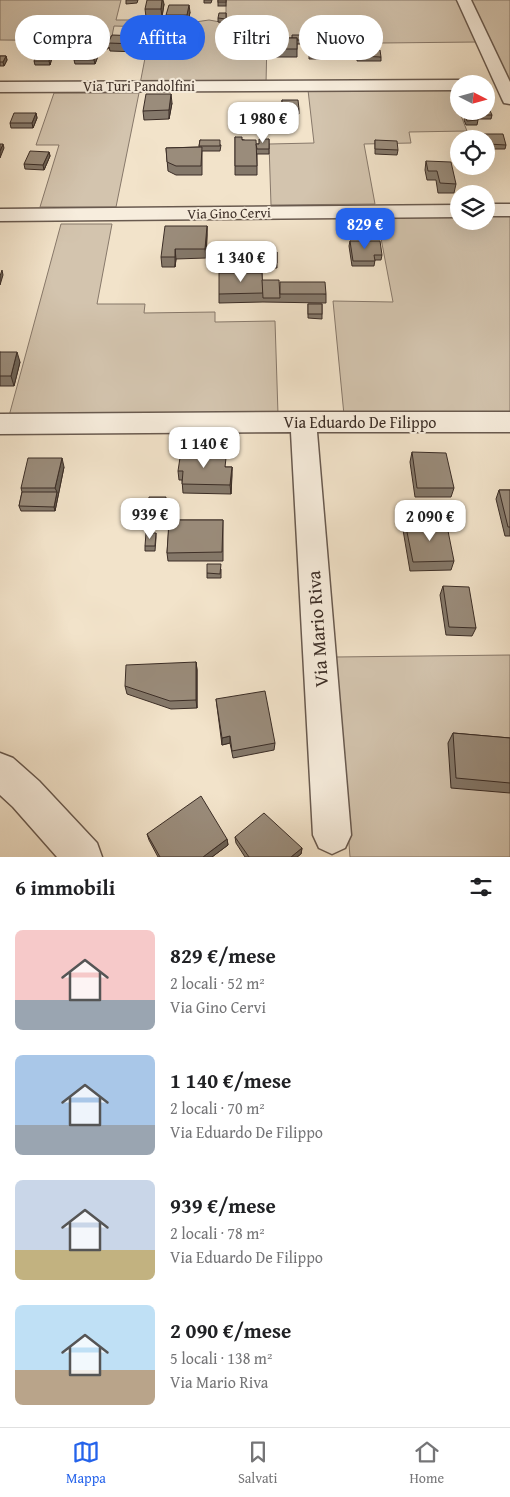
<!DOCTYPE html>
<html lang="it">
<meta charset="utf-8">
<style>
body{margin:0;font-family:"Gentium Book Plus",serif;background:#f6f6f6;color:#202124;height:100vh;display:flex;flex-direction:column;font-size:19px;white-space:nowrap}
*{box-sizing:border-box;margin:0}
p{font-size:16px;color:#757577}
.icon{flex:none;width:28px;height:28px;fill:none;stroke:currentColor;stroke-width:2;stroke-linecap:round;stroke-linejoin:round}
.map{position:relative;height:857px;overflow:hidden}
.sheet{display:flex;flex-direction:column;background:#fff;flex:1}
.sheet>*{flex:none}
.top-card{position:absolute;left:15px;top:15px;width:480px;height:45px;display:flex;gap:10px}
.needle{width:32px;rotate:96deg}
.controls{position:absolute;left:450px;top:75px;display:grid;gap:10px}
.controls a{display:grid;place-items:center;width:45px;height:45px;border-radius:50%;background:#fff;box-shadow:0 5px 20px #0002;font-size:25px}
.price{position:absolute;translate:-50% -42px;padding:0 11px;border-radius:10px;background:#fff;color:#222;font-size:16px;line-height:32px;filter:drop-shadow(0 1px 2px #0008)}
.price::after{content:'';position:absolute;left:50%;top:30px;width:15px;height:11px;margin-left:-8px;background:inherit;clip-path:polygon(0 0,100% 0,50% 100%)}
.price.current{background:#2563eb;color:#fff}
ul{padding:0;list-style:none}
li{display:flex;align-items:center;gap:15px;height:125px;padding:0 15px}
li span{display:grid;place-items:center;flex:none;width:140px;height:100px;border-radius:8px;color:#555}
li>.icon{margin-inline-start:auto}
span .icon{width:60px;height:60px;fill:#fffc;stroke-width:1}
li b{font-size:21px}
h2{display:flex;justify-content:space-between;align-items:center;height:60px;padding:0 15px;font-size:21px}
.chip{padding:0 18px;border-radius:22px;background:#fff;box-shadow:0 5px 20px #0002;font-size:18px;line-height:45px}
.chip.current{background:#2563eb;color:#fff}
.tab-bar{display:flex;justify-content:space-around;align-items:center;height:70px;border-top:1px solid #e0e0e0;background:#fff;font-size:14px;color:#757577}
.tab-bar a{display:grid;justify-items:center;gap:2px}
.tab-bar .current{color:#2563eb}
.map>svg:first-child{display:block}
.green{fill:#d3c4ae;stroke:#87786a}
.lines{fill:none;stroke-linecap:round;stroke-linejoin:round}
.minor-casing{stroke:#695a4f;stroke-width:3}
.minor{fill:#f7eddd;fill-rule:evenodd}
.wall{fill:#84786a;stroke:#3b2d26}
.shaded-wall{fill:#6c6256;stroke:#3b2d26}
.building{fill:#9a8c7b;stroke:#3b2d26}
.labels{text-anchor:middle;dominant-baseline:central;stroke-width:4;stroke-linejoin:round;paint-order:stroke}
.far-street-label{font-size:14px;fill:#3b2d26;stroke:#f7eddd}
.street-label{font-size:16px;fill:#3b2d26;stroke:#f7eddd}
.near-street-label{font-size:19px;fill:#3b2d26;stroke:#f7eddd}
</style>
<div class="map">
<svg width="510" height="857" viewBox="0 0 510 857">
<rect width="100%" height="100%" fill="#f2e3ca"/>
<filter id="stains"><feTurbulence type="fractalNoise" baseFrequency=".004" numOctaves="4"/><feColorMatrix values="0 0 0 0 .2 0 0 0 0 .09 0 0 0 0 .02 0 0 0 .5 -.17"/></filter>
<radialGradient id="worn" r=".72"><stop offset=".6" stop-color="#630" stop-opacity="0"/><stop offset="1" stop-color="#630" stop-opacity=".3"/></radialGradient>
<g class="green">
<polygon points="0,0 121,0 116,20 156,20 156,23 188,23 209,20 226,23 226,0 458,0 477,42 381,43 380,39 267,39 266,84 140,84 151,27 114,26 111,41 0,40"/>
<polygon points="470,0 510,0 510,82"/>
<polygon points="308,90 451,90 467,131 409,132 411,143 364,144 375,204 271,205 269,144 314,143"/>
<polygon points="54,93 139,93 116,207 40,207 59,145 36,145"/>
<polygon points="459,216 459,221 486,221 486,216 510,216 510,415 344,415 333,301 393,302 377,217"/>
<polygon points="61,224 112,224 97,304 145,304 144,313 215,312 215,322 275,321 278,414 9,416"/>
<polygon points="510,655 510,857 350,857 335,657"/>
</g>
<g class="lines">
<defs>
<g id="minor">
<polygon points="457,0 471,0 510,82 510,104 504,103 502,99"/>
<polygon points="459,80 466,84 459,84 459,90 0,92 0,82"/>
<rect x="486" y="204" width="24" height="12"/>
<polygon points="459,205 459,217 0,221 0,209"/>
<polygon points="303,412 510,412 510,432 317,432 351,835 345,848 332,854 319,848 313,835 291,432 0,434 0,414"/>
<polygon points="0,753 13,758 39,781 97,843 102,857 57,857 13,807 0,795"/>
</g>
</defs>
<use href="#minor" class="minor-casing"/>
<use href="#minor" class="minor"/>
</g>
<g class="wall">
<polygon points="126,0 138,0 137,3 126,4"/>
<polygon points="204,0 212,0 211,3 204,3"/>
<rect x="218" y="0" width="8" height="6"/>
<polygon points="164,4 162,16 164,16 164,23 155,23 155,17 146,17 145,9"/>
<polygon points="190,12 188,23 167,23 166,15"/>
<polygon points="226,13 226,23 218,22 218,18"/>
<polygon points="152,27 150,34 142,34 142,30"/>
<polygon points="266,35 281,38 292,38 304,35 304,44 297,44 297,57 271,57 271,43 266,43"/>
<polygon points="337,35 352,43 352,47 338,47 336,39"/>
<polygon points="43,36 44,40 42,44 20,45 19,41"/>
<polygon points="111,39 142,44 138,52 110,51 109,47 108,49 92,49 91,44"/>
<polygon points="89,41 86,49 69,49 68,44"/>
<polygon points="309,44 321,49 330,54 330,59 309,59"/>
<polygon points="97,51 98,56 95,64 75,64 74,60"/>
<polygon points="357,52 381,57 381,61 357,61"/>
<polygon points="53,54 50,65 35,65 34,61"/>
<polygon points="0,56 6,56 7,60 4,66 0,66"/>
<polygon points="282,100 299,109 299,114 282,114"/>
<polygon points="172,103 169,119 144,120 143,111"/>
<polygon points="470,111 486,111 492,115 491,119 478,119 478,120 477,125 466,125 464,120 465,116 472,116"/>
<polygon points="36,113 37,118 33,128 11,128 10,123"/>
<polygon points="484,134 506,145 505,149 487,149 486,139 483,139"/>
<polygon points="235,137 256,144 259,144 269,139 269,154 257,154 257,175 235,175"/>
<polygon points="200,140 221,145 220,151 202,151 202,175 176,175 168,171 166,148 199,147"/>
<polygon points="375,140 398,150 397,155 375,154"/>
<polygon points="49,152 50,156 44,170 25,169 24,164"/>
<polygon points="426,161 456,184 454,193 438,193 436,180 427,180 425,170"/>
<polygon points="207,226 207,235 206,258 176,259 175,267 162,267 161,257"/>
<polygon points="350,241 382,255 381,260 375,260 374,266 352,266 349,246"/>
<polygon points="277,252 277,268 262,268 262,280 279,287 326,294 326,303 263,302 219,303 219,294"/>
<polygon points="308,304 322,304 322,319 308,318"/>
<polygon points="0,352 20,362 14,386 0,386"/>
<polygon points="200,452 200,455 226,467 232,467 231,494 183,493 182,480 179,480 178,471"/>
<polygon points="412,452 454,488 451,497 415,497 410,462"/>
<polygon points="64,467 55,511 21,511 19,506 22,492 21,488"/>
<polygon points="499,490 510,490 510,536 505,536 496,499"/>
<polygon points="166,502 166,510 172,510 172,520 223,520 223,561 168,561 167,553 169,526 147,526 146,521"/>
<polygon points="405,522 454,561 451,570 410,571 403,530"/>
<polygon points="156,533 156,538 155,551 145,551 145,546"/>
<polygon points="221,569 221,578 207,578 207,573"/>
<polygon points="443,586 476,628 472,636 446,635 440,595"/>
<polygon points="196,662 197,670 197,708 171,709 127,694 125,686"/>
<polygon points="216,699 275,743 274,750 233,758 230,743 222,745"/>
<polygon points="453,733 510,738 510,793 451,788 448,743"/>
<polygon points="147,834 227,839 228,845 212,857 158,857 149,840"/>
<polygon points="235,837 302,848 301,854 297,857 245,857 236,843"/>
</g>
<g class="shaded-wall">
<polygon points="162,0 163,0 164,4 162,17 161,9"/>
<polygon points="189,5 190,12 188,23 187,15"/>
<polygon points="89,36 89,41 86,49 86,45"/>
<polygon points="141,36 142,44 138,52 138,44"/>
<polygon points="52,50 53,54 50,65 49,61"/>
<polygon points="97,51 98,56 95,64 94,60"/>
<polygon points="6,56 7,60 4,66 3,62"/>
<polygon points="171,94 172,103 169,119 169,110"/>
<polygon points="36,113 37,118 33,128 32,123"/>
<polygon points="3,144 4,148 0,158 0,151"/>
<polygon points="49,152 50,156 44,170 43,165"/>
<polygon points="207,226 207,235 206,258 205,249"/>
<polygon points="175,249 176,259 175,267"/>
<polygon points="2,270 3,275 0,285 0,276"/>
<polygon points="17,352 20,362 14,386 11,376"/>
<polygon points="62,458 64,467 55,511 54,507 57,492 55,488"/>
<polygon points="232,467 232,476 231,494 230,485"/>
<polygon points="196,662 197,670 197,708 196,700"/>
<polygon points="230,736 230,743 222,745 222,738"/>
<polygon points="227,839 228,845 212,857 203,857"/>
<polygon points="302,848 301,854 297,857 291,857"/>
</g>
<g class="building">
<polygon points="147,0 162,0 161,9 145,9"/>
<rect x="218" y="0" width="8" height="2"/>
<polygon points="169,5 189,5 187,15 166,15"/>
<polygon points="219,13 226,13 226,19 218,18"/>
<polygon points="156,16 164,16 164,19 155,18"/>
<polygon points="143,23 151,23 150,30 142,30"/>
<polygon points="112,35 141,36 138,44 108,43"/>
<rect x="266" y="35" width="15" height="3"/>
<polygon points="292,35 304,35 304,40 297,40 297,38 292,38"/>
<polygon points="337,35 347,35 352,43 338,43"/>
<polygon points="21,36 43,36 42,39 19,41"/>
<polygon points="72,36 89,36 86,45 68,44"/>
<polygon points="94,36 110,36 108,44 91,44"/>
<rect x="271" y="38" width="26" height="11"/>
<polygon points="309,44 320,45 321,49 329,49 330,54 310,54"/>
<polygon points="38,50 52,50 49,61 34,61"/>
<polygon points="380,50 381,57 357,56 357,52"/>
<polygon points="77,51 97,51 94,60 74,60"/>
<polygon points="0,56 6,56 3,62 0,62"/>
<polygon points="146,94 171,94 169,110 143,111"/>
<polygon points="282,100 298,100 299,109 282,109"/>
<polygon points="486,102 492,115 475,115 473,111 486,111"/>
<polygon points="14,113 36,113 32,123 10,123"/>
<polygon points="465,116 476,116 478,120 467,121"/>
<polygon points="484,134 503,134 506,145 488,144"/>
<polygon points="235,137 242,137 242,140 256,140 257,166 235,166"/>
<polygon points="259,139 269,139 269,149 257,149 256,144 259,144"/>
<polygon points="200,140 220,140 220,146 199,146"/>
<polygon points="375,140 397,141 398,150 375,149"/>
<polygon points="0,144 3,144 0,151"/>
<polygon points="202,147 201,166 176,166 167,162 166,148"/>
<polygon points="30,151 49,152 43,165 24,164"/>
<polygon points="426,161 451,162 456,184 440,183 437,171 428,171"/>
<polygon points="165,226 207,226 205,249 175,249 175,257 161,257"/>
<polygon points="350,241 380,241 382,255 374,255 375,261 353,261"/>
<polygon points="241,252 277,252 277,263 262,263 262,273 240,273"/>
<polygon points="219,273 262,273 263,293 219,294"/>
<polygon points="262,280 279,280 280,298 263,298"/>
<polygon points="280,282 325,282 326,294 280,294"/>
<rect x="308" y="304" width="14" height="10"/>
<polygon points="0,352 17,352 11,376 0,376"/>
<polygon points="181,451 200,452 200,455 226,458 225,467 232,467 230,485 182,484 183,471 178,471"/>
<polygon points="412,452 446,453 454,488 417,488"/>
<polygon points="28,458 62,458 55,488 21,488"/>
<polygon points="499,490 510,490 510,527 508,527"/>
<polygon points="22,492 57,492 54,507 19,506"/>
<polygon points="149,497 166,497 165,510 172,510 171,520 169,520 169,521 146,521"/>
<polygon points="169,520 223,520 222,552 167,553"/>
<polygon points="446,521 454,561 413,562 405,522"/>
<polygon points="146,533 156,533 155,546 145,546"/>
<polygon points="207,564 221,564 220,574 207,573"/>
<polygon points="443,586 469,587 476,628 449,627"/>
<polygon points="196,662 196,700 170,701 125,686 126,665"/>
<polygon points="265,691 275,743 232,751 230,736 222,738 216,699"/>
<polygon points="453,733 510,738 510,783 456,778"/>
<polygon points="201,796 227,839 203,857 160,857 147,834"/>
<polygon points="264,813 302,848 291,857 249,857 235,837"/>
</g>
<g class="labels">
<g class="far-street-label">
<text x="139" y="86">Via Turi Pandolfini</text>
<text transform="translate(229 213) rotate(-1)">Via Gino Cervi</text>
</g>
<g class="street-label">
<text x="360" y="422">Via Eduardo De Filippo</text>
</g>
<g class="near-street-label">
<text transform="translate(317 629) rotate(-94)">Via Mario Riva</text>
</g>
</g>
<rect width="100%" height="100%" filter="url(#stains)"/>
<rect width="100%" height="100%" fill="url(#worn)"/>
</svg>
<div class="controls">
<a><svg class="needle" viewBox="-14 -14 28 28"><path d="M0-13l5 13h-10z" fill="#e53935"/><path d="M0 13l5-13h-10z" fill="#757577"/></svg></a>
<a><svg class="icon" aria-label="locate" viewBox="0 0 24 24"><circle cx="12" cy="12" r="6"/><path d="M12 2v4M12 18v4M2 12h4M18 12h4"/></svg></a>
<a><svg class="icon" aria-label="layers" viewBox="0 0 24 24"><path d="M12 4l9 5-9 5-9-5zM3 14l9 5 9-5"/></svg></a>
</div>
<b class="price" style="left:263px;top:144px">1 980 €</b>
<b class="price current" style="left:365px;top:250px">829 €</b>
<b class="price" style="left:241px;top:283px">1 340 €</b>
<b class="price" style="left:204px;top:469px">1 140 €</b>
<b class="price" style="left:150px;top:540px">939 €</b>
<b class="price" style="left:430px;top:542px">2 090 €</b>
<div class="top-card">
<a class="chip">Compra</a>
<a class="chip current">Affitta</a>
<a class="chip">Filtri</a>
<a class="chip">Nuovo</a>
</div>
</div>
<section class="sheet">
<h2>6 immobili<svg class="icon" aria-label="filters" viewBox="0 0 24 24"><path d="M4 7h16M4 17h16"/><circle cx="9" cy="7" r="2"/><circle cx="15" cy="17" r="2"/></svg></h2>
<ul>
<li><span style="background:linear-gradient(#f6c9c9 70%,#9aa5b1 0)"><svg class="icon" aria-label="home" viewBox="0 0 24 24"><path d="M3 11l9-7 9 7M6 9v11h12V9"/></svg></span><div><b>829 €/mese</b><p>2 locali · 52 m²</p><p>Via Gino Cervi</p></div></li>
<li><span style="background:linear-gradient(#a9c7e8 70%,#9aa5b1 0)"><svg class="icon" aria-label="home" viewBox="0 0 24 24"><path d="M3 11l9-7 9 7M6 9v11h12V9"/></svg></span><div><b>1 140 €/mese</b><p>2 locali · 70 m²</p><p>Via Eduardo De Filippo</p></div></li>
<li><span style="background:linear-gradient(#c9d6e8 70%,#c2b280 0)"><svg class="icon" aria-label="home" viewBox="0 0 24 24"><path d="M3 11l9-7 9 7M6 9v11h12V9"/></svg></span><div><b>939 €/mese</b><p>2 locali · 78 m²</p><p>Via Eduardo De Filippo</p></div></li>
<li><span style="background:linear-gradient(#bfe0f5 65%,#b9a48a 0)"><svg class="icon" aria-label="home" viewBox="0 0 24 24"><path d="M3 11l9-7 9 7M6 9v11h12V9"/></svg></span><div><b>2 090 €/mese</b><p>5 locali · 138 m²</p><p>Via Mario Riva</p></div></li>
</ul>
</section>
<nav class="tab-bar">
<a class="current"><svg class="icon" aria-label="map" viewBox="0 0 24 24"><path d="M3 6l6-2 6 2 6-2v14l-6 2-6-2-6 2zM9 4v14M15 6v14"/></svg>Mappa</a>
<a><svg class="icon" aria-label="saved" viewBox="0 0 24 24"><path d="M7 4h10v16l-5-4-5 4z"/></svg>Salvati</a>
<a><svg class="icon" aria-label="home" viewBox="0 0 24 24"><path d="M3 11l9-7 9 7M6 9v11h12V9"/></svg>Home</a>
</nav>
